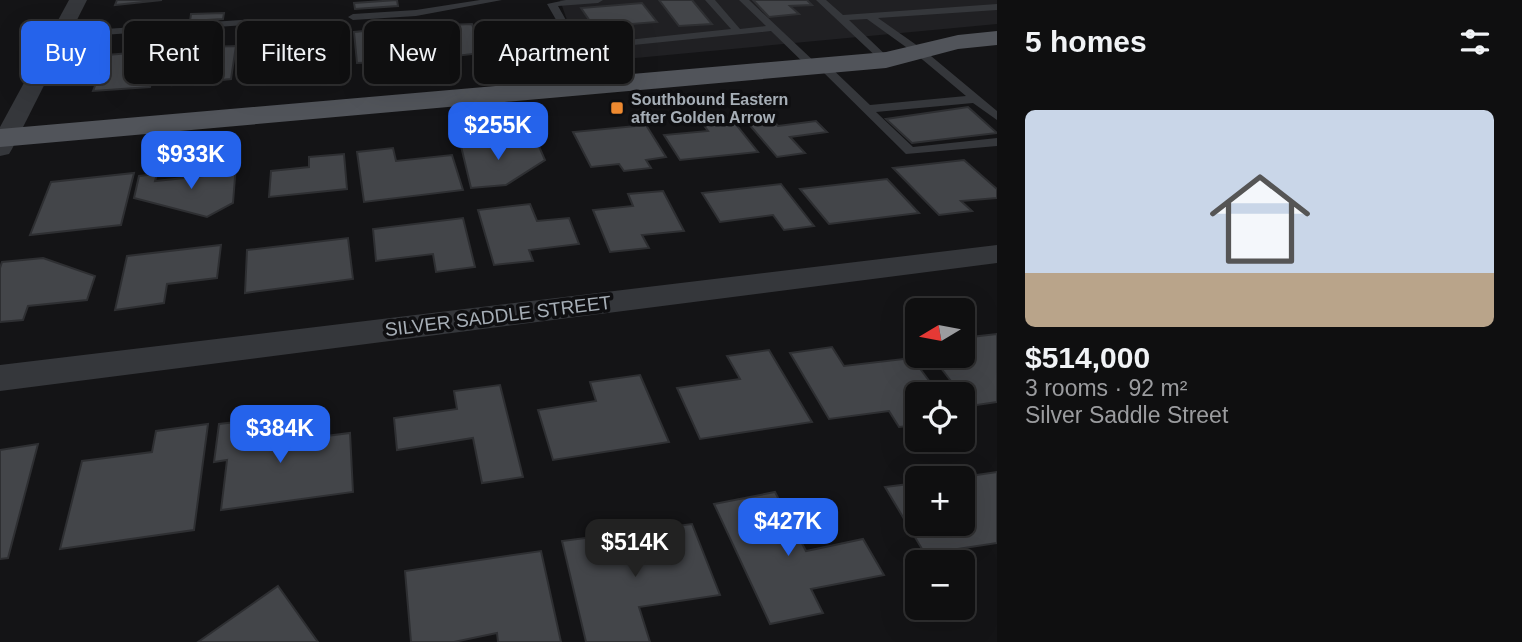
<!DOCTYPE html>
<meta charset="utf-8">
<style>
body{margin:0;font-family:Helvetica,sans-serif;background:#1d1d1e;color:#f1f3f6;height:100vh;display:flex;flex-direction:column;font-size:26px;white-space:nowrap}
*{box-sizing:border-box;margin:0}
p{font-size:23px;color:#9b9c9f}
.icon{flex:none;width:38px;height:38px;fill:none;stroke:currentColor;stroke-width:2;stroke-linecap:round;stroke-linejoin:round}
.map{position:relative;flex:1;overflow:hidden}
.sheet{display:flex;flex-direction:column;background:#0f0f10;width:525px}
.sheet>*{flex:none}
.hud{position:absolute;left:21px;top:21px;width:665px;height:63px;display:flex;gap:14px}
.needle{width:46px;rotate:260deg}
.tools{position:absolute;left:905px;top:298px;display:grid;gap:14px}
.tools a{display:grid;place-items:center;width:70px;height:70px;border-radius:10px;background:#0f0f10;box-shadow:0 7px 28px #0002,0 0 0 2px #2f2f30;font-size:35px}
.price{position:absolute;translate:-50% -60px;padding:0 16px;border-radius:14px;background:#2563eb;color:#fff;font-size:23px;line-height:46px;filter:drop-shadow(0 2px 4px #0008)}
.price::after{content:'';position:absolute;left:50%;top:42px;width:21px;height:16px;margin-left:-10px;background:inherit;clip-path:polygon(0 0,100% 0,50% 100%)}
.price.on{background:#222;color:#fff}
ul{padding:0;list-style:none}
li{display:grid;align-content:center;gap:14px;height:371px;padding:0 28px}
li span{display:grid;place-items:center;height:217px;border-radius:10px;color:#555}
li>.icon{margin-inline-start:auto}
span .icon{width:126px;height:126px;fill:#fffc;stroke-width:1}
li b{font-size:30px}
h2{display:flex;justify-content:space-between;align-items:center;height:84px;padding:0 28px;font-size:30px}
.pill{padding:0 24px;border-radius:10px;background:#0f0f10;box-shadow:0 7px 28px #0002,0 0 0 2px #2f2f30;font-size:24px;line-height:63px}
.pill.on{background:#2563eb;color:#fff}
main{display:flex;flex:1;min-height:0}
.map>svg:first-child{display:block}
.built{fill:#202023}
.building{fill:#434549;stroke:#2e2f32;stroke-width:2}
.lines{fill:none;stroke-linecap:round;stroke-linejoin:round}
.service{fill:#35373b;fill-rule:evenodd}
.minor{fill:#35373b;fill-rule:evenodd}
.primary{fill:#51545a;fill-rule:evenodd}
.poi-dot{fill:#f08b31;stroke:#0f0f11;stroke-width:2.5}
.labels{text-anchor:middle;dominant-baseline:central;stroke-width:7;stroke-linejoin:round;paint-order:stroke}
.far-poi-label{font-size:16px;font-weight:bold;fill:#a6aeb6;stroke:#0f0f11;text-anchor:start}
.street-label{font-size:19px;fill:#a6aeb6;stroke:#0f0f11}
</style>
<main>
<div class="map">
<svg width="997" height="642" viewBox="0 0 997 642">
<rect width="100%" height="100%" fill="#141416"/>
<polygon class="built" points="560,0 997,0 997,24 582,63"/>
<g class="building">
<polygon points="117,0 162,0 115,5"/>
<polygon points="397,0 398,6 355,9 354,3"/>
<polygon points="659,0 692,0 712,24 679,26"/>
<polygon points="753,0 807,0 812,5 790,6 799,14 769,17"/>
<polygon points="642,3 657,22 594,27 581,8"/>
<polygon points="224,13 223,19 190,21 191,14"/>
<polygon points="547,21 563,52 542,54 539,48 522,49 525,55 504,56 492,25 509,24 511,29 531,28 528,23"/>
<polygon points="472,24 482,53 429,59 427,52 408,54 410,61 357,63 354,32 408,27 410,34 423,33 421,26"/>
<polygon points="334,45 335,55 321,56 321,63 330,62 330,73 257,79 258,68 271,67 271,60 257,61 258,51"/>
<polygon points="236,46 231,79 172,85 174,77 152,78 150,87 93,91 107,55 164,50 162,57 179,56 181,48"/>
<polygon points="968,107 997,133 912,143 886,119"/>
<polygon points="730,117 758,152 680,160 664,135 708,131 700,120"/>
<polygon points="772,119 778,126 816,121 827,132 790,137 805,153 777,157 747,122"/>
<polygon points="646,125 666,157 646,160 651,168 624,171 619,164 591,167 573,132"/>
<polygon points="493,139 495,147 538,144 545,160 506,185 471,188 460,142"/>
<polygon points="393,148 396,161 452,155 463,190 364,202 357,152"/>
<polygon points="344,154 347,189 269,197 271,171 309,167 309,157"/>
<polygon points="964,160 997,189 997,198 961,201 972,211 939,215 893,168"/>
<polygon points="236,164 233,203 207,217 134,198 139,176 157,174 155,181 203,176 205,167"/>
<polygon points="134,173 121,225 30,235 51,182"/>
<polygon points="887,179 919,213 829,224 800,189"/>
<polygon points="781,184 814,226 784,230 773,215 720,222 702,193"/>
<polygon points="663,191 684,231 642,235 649,248 610,252 593,210 633,206 628,194"/>
<polygon points="530,204 537,221 569,218 579,244 529,250 533,261 494,265 478,210"/>
<polygon points="463,218 475,267 436,272 433,254 376,261 373,229"/>
<polygon points="348,238 353,279 245,293 247,250"/>
<polygon points="221,245 217,278 167,284 164,303 115,310 127,256"/>
<polygon points="43,258 95,276 87,300 28,306 23,320 0,322 0,268 2,262"/>
<polygon points="997,334 997,402 970,406 931,355 962,355 962,338"/>
<polygon points="832,347 844,366 912,358 939,394 917,394 917,425 899,427 889,411 829,419 790,353"/>
<polygon points="769,350 812,422 700,439 677,388 740,379 727,356"/>
<polygon points="640,375 669,442 553,460 538,410 596,401 590,382"/>
<polygon points="500,385 523,477 482,483 473,438 397,450 394,418 457,409 454,391"/>
<polygon points="280,417 279,442 350,433 353,492 221,510 227,460 214,462 219,424"/>
<polygon points="208,424 194,530 60,549 82,461 152,452 156,431"/>
<polygon points="38,444 8,558 0,559 0,450"/>
<polygon points="997,472 997,543 925,554 885,487 917,483 917,523 962,523 962,478 956,478"/>
<polygon points="775,492 806,551 863,539 884,575 811,589 823,613 770,624 714,504"/>
<polygon points="692,524 720,595 639,607 650,642 586,642 562,541"/>
<polygon points="541,551 561,642 498,642 497,633 454,642 411,642 405,571"/>
<polygon points="278,586 318,642 198,642"/>
</g>
<g class="lines">
<g class="service">
<polygon points="480,0 502,0 416,16 353,20 348,17 353,14 416,10"/>
<polygon points="566,0 603,0 598,3 558,6 580,45 731,29 705,0 715,0 740,29 766,26 739,0 749,0 818,65 827,64 870,105 966,96 917,55 867,19 849,20 891,60 882,62 816,0 826,0 843,15 997,4 997,10 878,18 925,51 997,111 997,120 973,103 876,112 913,147 997,138 997,146 906,154 819,68 810,69 771,31 584,50 604,86 595,88 547,4"/>
<polygon points="257,19 262,22 260,24 60,38 55,35 60,32"/>
</g>
<g class="minor">
<polygon points="69,0 87,0 12,149 9,154 0,156 0,127"/>
<polygon points="997,245 997,263 0,391 0,365"/>
</g>
<polygon class="primary" points="997,31 997,45 958,49 886,68 0,147 0,129 886,52 958,35"/>
</g>
<rect class="poi-dot" x="610" y="101" width="14" height="14" rx="3.5"/>
<g class="labels">
<g class="far-poi-label">
<text x="631" y="99">Southbound Eastern<tspan x="631" dy="18">after Golden Arrow</tspan></text>
</g>
<g class="street-label">
<text transform="translate(498 316) rotate(-7)">SILVER SADDLE STREET</text>
</g>
</g>
</svg>
<div class="tools">
<a><svg class="needle" viewBox="-14 -14 28 28"><path d="M0-13l5 13h-10z" fill="#e53935"/><path d="M0 13l5-13h-10z" fill="#9b9c9f"/></svg></a>
<a><svg class="icon" aria-label="locate" viewBox="0 0 24 24"><circle cx="12" cy="12" r="6"/><path d="M12 2v4M12 18v4M2 12h4M18 12h4"/></svg></a>
<a>+</a>
<a>−</a>
</div>
<b class="price" style="left:498px;top:162px">$255K</b>
<b class="price" style="left:191px;top:191px">$933K</b>
<b class="price" style="left:280px;top:465px">$384K</b>
<b class="price" style="left:788px;top:558px">$427K</b>
<b class="price on" style="left:635px;top:579px">$514K</b>
<div class="hud">
<a class="pill on">Buy</a>
<a class="pill">Rent</a>
<a class="pill">Filters</a>
<a class="pill">New</a>
<a class="pill">Apartment</a>
</div>
</div>
<section class="sheet">
<h2>5 homes<svg class="icon" aria-label="filters" viewBox="0 0 24 24"><path d="M4 7h16M4 17h16"/><circle cx="9" cy="7" r="2"/><circle cx="15" cy="17" r="2"/></svg></h2>
<ul>
<li><span style="background:linear-gradient(#c9d6e8 75%,#b9a48a 0)"><svg class="icon" aria-label="home" viewBox="0 0 24 24"><path d="M3 11l9-7 9 7M6 9v11h12V9"/></svg></span><div><b>$514,000</b><p>3 rooms · 92 m²</p><p>Silver Saddle Street</p></div></li>
</ul>
</section>
</main>
